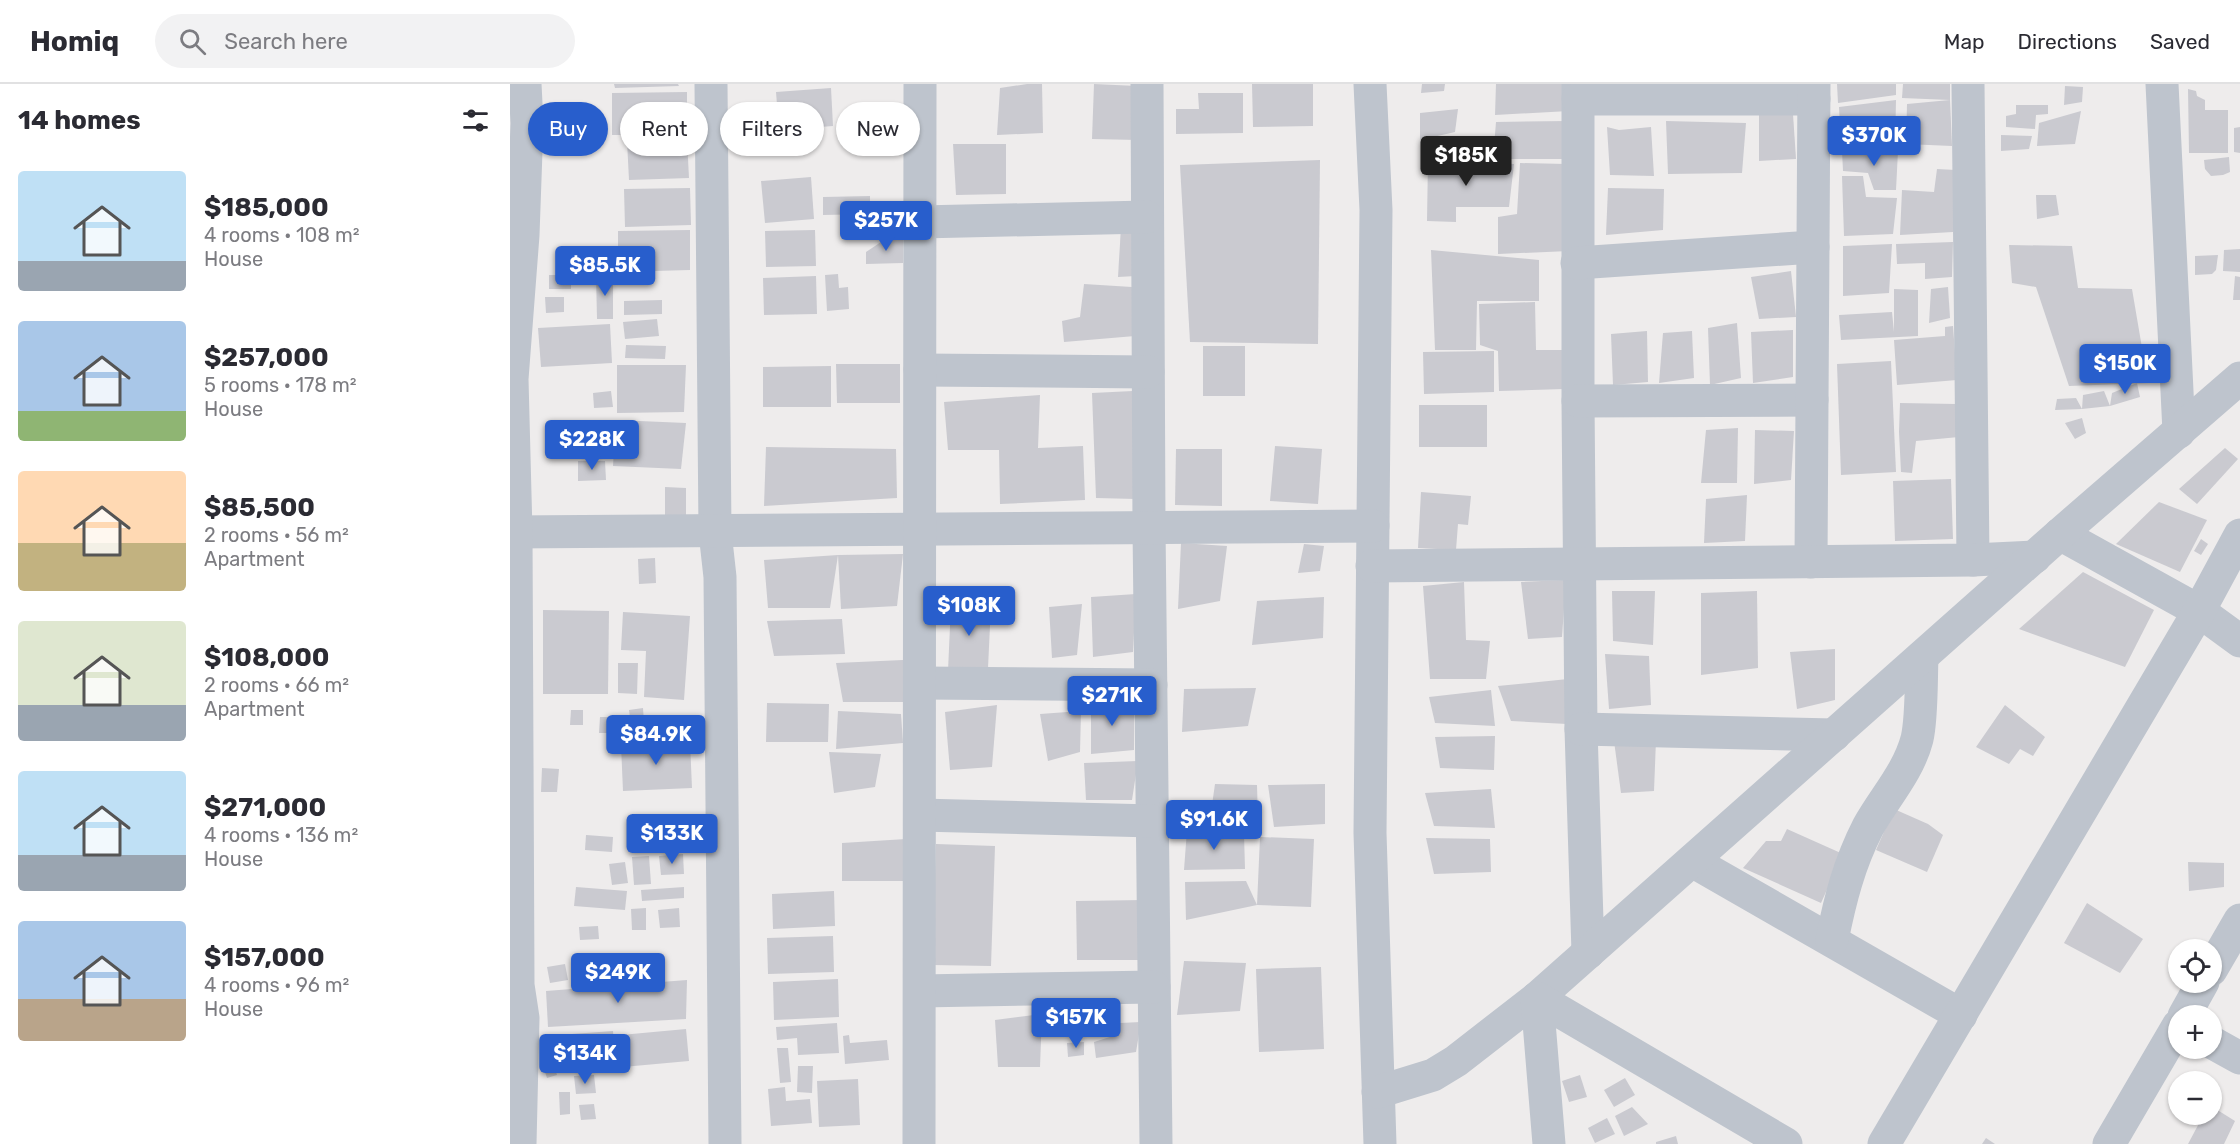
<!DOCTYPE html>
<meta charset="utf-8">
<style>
body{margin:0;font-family:Rubik,sans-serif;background:#f2f2f3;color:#2b2b33;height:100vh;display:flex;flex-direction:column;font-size:22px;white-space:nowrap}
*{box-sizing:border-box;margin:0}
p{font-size:20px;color:#7c7c81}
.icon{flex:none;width:33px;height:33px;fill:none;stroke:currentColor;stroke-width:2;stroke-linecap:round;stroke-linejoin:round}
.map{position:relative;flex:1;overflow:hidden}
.sheet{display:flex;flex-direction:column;background:#fff;width:510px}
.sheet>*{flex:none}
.top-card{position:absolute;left:18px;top:18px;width:570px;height:54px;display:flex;gap:12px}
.buttons{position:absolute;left:1658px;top:855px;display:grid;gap:12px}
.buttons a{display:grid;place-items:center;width:54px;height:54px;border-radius:50%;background:#fff;box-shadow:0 2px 4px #0004;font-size:30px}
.price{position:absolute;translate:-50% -51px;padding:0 14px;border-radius:6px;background:#285ecc;color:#fff;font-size:20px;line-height:39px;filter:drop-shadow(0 2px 3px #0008)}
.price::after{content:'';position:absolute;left:50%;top:36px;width:18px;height:14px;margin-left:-9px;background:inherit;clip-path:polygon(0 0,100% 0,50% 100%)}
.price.active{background:#222;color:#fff}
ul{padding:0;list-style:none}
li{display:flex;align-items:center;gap:18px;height:150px;padding:0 18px}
li span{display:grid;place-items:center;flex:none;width:168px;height:120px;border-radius:6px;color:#555}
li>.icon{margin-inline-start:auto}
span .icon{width:72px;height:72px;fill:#fffc;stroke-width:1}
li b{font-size:26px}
h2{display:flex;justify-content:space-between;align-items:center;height:72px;padding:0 18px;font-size:26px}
.tag{padding:0 21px;border-radius:27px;background:#fff;box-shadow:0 2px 4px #0004;font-size:21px;line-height:54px}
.tag.active{background:#285ecc;color:#fff}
header{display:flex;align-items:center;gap:36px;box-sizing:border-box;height:84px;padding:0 30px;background:#fff;border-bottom:2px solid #e1e1e2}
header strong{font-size:28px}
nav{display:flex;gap:33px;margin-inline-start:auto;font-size:21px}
.search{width:420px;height:54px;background:#f2f2f3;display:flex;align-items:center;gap:15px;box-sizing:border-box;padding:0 21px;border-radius:33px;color:#7c7c81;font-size:22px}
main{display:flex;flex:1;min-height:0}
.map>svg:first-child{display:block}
.building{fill:#cacad0}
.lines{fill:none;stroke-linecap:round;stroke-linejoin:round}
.minor{stroke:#bec4cd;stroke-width:33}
</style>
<header>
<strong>Homiq</strong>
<div class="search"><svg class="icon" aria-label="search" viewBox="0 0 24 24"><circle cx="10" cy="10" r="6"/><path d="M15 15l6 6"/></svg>Search here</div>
<nav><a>Map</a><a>Directions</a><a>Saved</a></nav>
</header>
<main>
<section class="sheet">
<h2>14 homes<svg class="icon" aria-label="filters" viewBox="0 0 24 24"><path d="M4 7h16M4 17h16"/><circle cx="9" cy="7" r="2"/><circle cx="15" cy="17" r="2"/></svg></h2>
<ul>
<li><span style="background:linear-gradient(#bfe0f5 75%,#9aa5b1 0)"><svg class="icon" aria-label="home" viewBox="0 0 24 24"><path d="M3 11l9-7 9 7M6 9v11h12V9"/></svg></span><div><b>$185,000</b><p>4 rooms · 108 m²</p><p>House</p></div></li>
<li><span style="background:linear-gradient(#a9c7e8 75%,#8fb573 0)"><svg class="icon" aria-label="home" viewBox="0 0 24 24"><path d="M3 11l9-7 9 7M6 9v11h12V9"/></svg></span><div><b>$257,000</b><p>5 rooms · 178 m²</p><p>House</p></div></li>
<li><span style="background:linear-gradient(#ffd9b3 60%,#c2b280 0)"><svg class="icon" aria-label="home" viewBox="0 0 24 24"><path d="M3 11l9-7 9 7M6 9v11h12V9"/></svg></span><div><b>$85,500</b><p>2 rooms · 56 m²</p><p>Apartment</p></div></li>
<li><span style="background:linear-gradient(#dfe7d0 70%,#9aa5b1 0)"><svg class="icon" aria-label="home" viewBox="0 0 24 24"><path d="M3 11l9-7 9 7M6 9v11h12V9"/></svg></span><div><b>$108,000</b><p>2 rooms · 66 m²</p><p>Apartment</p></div></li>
<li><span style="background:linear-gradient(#bfe0f5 70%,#9aa5b1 0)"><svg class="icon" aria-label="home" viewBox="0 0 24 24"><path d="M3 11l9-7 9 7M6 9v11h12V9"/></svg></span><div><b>$271,000</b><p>4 rooms · 136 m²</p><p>House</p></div></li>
<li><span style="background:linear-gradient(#a9c7e8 65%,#b9a48a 0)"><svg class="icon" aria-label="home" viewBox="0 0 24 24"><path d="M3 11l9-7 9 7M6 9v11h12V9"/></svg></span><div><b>$157,000</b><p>4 rooms · 96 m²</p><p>House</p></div></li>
</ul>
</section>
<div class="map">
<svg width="1730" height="1060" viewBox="0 0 1730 1060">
<rect width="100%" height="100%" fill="#eeecec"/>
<g class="building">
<polygon points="104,0 168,0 169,2 105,4"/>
<polygon points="517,0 532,0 533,49 487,51 490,4"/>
<polygon points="584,0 627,2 628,56 582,55"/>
<polygon points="742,0 803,0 803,42 743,43"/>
<polygon points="912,0 935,0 934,7 911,9"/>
<polygon points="986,0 1058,0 1059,27 985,31"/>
<polygon points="1327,0 1386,0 1386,11 1328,19"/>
<polygon points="1393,0 1440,0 1440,16 1392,14"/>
<polygon points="1555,2 1573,3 1572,18 1554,21"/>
<polygon points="321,4 323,42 269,46 266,8"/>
<polygon points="1678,5 1686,7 1687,12 1695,16 1695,26 1718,26 1718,69 1679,69"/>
<polygon points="177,8 177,51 102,51 102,9"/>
<polygon points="688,9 733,9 733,49 666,50 666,25 689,25"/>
<polygon points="1386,16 1385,62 1339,62 1337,39 1330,41 1329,23"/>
<polygon points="1440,16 1442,62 1396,60 1397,20"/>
<polygon points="1506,21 1538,21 1538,30 1526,31 1525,45 1496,43 1496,32 1506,30"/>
<polygon points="948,25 945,48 910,56 910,29"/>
<polygon points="1571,27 1565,60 1527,62 1529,39"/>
<polygon points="1249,28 1283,30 1286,75 1249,77"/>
<polygon points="1059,37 1056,75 983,75 986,38"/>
<polygon points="1156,37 1236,39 1232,89 1158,90"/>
<polygon points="1097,43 1109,46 1141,43 1144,92 1100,91"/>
<polygon points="1730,43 1730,69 1724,68 1724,44"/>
<polygon points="1491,51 1522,52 1519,65 1491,67"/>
<polygon points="177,56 179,94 119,96 117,57"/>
<polygon points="443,60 496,60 496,110 446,111"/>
<polygon points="1332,67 1388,67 1386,106 1364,106 1358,89 1333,87"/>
<polygon points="1719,73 1720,88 1713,91 1701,92 1695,85 1694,76"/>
<polygon points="810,76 808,260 680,258 670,81"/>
<polygon points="918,76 1004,80 999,123 946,123 946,138 917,137"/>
<polygon points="1010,79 1056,80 1059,167 988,170 988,133 1007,130"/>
<polygon points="1427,85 1446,86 1443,148 1390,151 1392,106 1424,108"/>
<polygon points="1332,92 1353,92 1356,113 1387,114 1383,150 1334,152"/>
<polygon points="301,93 304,135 255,139 251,97"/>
<polygon points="180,104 181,141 115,143 114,105"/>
<polygon points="1098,104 1154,105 1153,146 1096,151"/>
<polygon points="1526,111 1546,111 1549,131 1527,135"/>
<polygon points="360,112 360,130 313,131 313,113"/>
<polygon points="611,143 628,143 626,192 608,193"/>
<polygon points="180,146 180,186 108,188 108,147"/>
<polygon points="305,146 306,182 256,183 255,147"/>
<polygon points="377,154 393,155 393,179 356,180 356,168"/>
<polygon points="1443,158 1442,193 1415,195 1415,179 1387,180 1386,160"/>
<polygon points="1382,160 1379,209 1333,212 1333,162"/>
<polygon points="1499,161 1562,162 1568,204 1622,205 1638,299 1559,302 1526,203 1502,199"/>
<polygon points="1730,165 1730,188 1713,187 1714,166"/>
<polygon points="921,166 1029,176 1029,217 967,217 966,266 925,266"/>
<polygon points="1708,171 1706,186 1702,190 1685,191 1685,172"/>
<polygon points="1281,187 1286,233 1249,235 1241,193"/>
<polygon points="328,190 329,204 338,203 339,225 317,227 315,191"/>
<rect x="39" y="191" width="22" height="14"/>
<polygon points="86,191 103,191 103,235 87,235"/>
<polygon points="306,192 307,230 254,231 253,194"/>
<polygon points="1725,192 1730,193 1730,216 1723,216"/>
<polygon points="574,200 622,203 625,252 554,258 552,237 570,233"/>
<polygon points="1438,203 1440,234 1419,239 1421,205"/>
<polygon points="1384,205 1408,206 1408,252 1331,256 1329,231 1382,228 1384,248"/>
<polygon points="35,213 54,213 54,228 36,229"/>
<polygon points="152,216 152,230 114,231 114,217"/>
<polygon points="1025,218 1026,266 1053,266 1054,305 989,307 988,267 970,261 969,220"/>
<polygon points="147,235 149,252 115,255 113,238"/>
<polygon points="1227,239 1231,294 1200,301 1198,244"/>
<polygon points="100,240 102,279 31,283 28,244"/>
<polygon points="1443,242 1447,296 1387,301 1384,256 1435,252 1435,243"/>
<polygon points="1283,246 1283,293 1243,299 1241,248"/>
<polygon points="1137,247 1138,298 1103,301 1101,250"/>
<polygon points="1182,247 1184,294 1149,299 1153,249"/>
<polygon points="116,261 156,262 155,275 115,274"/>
<rect x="693" y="262" width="42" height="50"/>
<polygon points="984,267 984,308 914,310 913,268"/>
<polygon points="1381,277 1386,388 1331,391 1327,280"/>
<polygon points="326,280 390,280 390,319 327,319"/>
<polygon points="107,281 176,281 174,328 107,329"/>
<polygon points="321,282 321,323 253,323 253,283"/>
<polygon points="1627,299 1630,313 1600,322 1602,309"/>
<polygon points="101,307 103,323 84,324 83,309"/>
<polygon points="623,307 626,415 586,414 582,309"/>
<polygon points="1594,307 1600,322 1572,325 1545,326 1547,315 1566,314 1572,325 1573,311"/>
<polygon points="530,311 528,364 573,362 575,416 490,420 489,366 438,366 434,318"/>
<polygon points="1390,319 1446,320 1449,353 1406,357 1402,389 1391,388 1389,348"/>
<rect x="909" y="321" width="68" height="42"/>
<polygon points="1572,334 1576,349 1565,355 1555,339"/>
<polygon points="106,336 176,339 171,385 103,382"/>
<polygon points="1228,344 1227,399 1191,399 1196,346"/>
<polygon points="1245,346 1284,347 1281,396 1244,400"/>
<polygon points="765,362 812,365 808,420 760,417"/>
<polygon points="256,363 386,365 387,414 254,422"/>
<polygon points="1715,364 1728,375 1687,420 1669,405"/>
<polygon points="666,365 712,365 712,422 665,421"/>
<polygon points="68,377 95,377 96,396 68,397"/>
<polygon points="1441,395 1443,455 1385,457 1383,397"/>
<polygon points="155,403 176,404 176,431 155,432"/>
<polygon points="911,408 961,412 958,441 948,440 946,466 908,464"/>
<polygon points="1237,411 1235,457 1194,459 1196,415"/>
<polygon points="1649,418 1697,436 1670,488 1606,460"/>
<polygon points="1691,455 1698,460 1691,471 1684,467"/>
<polygon points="671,459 717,462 710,517 668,525"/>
<polygon points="794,460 814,462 810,487 788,489"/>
<polygon points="393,470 387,522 331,525 328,471"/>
<polygon points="328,471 320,524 258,524 254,476"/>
<polygon points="145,474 146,499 129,500 128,475"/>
<polygon points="1573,488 1644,526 1615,583 1509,545"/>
<polygon points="1056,496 1052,553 1018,555 1011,498"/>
<polygon points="954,498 956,556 980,557 976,595 920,595 913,502"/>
<polygon points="1102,507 1145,507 1143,561 1103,557"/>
<polygon points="1247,507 1248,584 1191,591 1191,509"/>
<polygon points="626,510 623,568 583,573 581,513"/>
<polygon points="814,513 813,554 742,561 747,517"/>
<polygon points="441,520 481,520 478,584 438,587"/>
<polygon points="572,520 567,571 542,574 539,523"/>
<polygon points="33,526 99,527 98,610 33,610"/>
<polygon points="113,528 180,532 174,616 134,613 136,567 111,566"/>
<polygon points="332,535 335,570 264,572 257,537"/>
<polygon points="1325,565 1325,616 1287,625 1280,568"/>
<polygon points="1095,570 1139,572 1141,621 1099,625"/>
<polygon points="393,576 397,618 333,618 326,579"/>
<polygon points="108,579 128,579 127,610 108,609"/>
<polygon points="1058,595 1057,640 1001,637 988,602"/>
<polygon points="746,604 738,642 672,648 674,605"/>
<polygon points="981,606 985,642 925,639 919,613"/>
<polygon points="581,616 624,618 624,666 581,670"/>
<polygon points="257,619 319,620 318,658 256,658"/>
<polygon points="487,621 482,683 440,686 435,628"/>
<polygon points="1495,621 1535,653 1523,672 1510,665 1499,680 1466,663"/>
<polygon points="133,624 134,638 121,640 119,626"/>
<polygon points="61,626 73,626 73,641 60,641"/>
<polygon points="328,627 391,630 393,659 326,665"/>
<polygon points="571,627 570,668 538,677 530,630"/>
<polygon points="90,633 109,633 109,649 89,649"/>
<polygon points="985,652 984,686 930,684 925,653"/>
<polygon points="1146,656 1144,707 1111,709 1104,657"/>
<polygon points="180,658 182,704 113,707 111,661"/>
<polygon points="319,668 371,670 365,703 324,709"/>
<polygon points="628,677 622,716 576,716 574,679"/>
<polygon points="32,684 49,685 47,708 31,708"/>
<polygon points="705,700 747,701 748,736 699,742"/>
<polygon points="815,700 815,740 764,743 758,701"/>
<polygon points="981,705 985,744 924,742 915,709"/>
<polygon points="1384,725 1418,740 1433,751 1417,788 1366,766"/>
<polygon points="1277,745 1333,770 1311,819 1233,784 1256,757 1271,757"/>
<polygon points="677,746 734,750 735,785 674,786"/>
<polygon points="76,751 103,753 102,768 75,766"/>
<polygon points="750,753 804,755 801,823 747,821"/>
<polygon points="916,754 980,755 981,788 924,790"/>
<polygon points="396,755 394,797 332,797 332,759"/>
<polygon points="173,756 173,766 120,767 120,757"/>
<polygon points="426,760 485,762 481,882 422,881"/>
<polygon points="173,770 174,790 151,791 149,772"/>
<polygon points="139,772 141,800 124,801 122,773"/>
<polygon points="115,778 118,799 102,801 99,780"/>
<polygon points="1678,778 1714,779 1714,803 1679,807"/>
<polygon points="736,797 747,821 676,836 675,798"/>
<polygon points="66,803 117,807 115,826 64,822"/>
<polygon points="174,803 174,814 132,817 131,806"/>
<polygon points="324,807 325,842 263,845 262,810"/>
<polygon points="634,816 634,876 567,876 566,817"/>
<polygon points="1577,819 1633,855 1610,889 1554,859"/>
<polygon points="136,824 136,846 122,846 121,825"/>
<polygon points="169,824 170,843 150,844 148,826"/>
<polygon points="88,842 89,855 70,856 69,843"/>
<polygon points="323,852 324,888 258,890 257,854"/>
<polygon points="105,875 107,891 84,894 82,878"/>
<polygon points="674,877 736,879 730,927 667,931"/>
<polygon points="55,880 58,896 40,899 37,883"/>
<polygon points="811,883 814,965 749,968 746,885"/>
<polygon points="328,895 329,933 264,936 263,898"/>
<polygon points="177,896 176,935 38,943 36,907"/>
<polygon points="532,930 530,983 488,983 485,936"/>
<polygon points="631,938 626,968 586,974 584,958 600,953 610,939"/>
<polygon points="327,939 329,969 288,971 287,954 267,956 266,943"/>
<polygon points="176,945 179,977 113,983 111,951"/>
<polygon points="103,947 106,983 53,985 50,968 37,969 35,952"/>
<polygon points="339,951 340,959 377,956 379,976 335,980 333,952"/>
<polygon points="574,958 574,971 558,973 557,959"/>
<polygon points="267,964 278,964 281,998 270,999"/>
<polygon points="42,975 47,991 37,994 32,979"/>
<polygon points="288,982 303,982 302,1009 287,1008"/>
<polygon points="84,991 86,1009 66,1010 64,992"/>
<polygon points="1070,991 1077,1013 1059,1018 1052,997"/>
<polygon points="1115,994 1125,1011 1104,1023 1094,1006"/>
<polygon points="348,995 350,1041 309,1043 307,997"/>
<polygon points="275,1003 276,1017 300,1015 302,1039 261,1042 258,1005"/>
<polygon points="49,1008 60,1008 60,1030 50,1031"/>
<polygon points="84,1020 86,1035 71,1036 69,1021"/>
<polygon points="1701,1022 1725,1037 1714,1060 1678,1060 1694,1030 1701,1030"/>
<polygon points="1122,1023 1138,1040 1114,1052 1105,1032"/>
<polygon points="1097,1034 1105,1050 1085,1059 1078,1044"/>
<polygon points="1166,1052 1168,1060 1146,1060 1146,1058"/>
<polygon points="1476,1054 1485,1060 1472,1060"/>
</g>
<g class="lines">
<g class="minor">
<polyline points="201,0 205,448 210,493 215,1060"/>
<polyline points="637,0 639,443 646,1060"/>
<polyline points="860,0 866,126 860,749 870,1060"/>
<polyline points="1068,0 1068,317 1071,645 1078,869"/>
<polyline points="1458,0 1463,476"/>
<polyline points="1652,0 1669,348"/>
<polyline points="1068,15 1304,15"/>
<polyline points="410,138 637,133"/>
<polyline points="1067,179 1303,163"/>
<polyline points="410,286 638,288"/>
<polyline points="1068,317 1302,316"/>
<polyline points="0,448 863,442"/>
<polyline points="1550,450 1689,527 1730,557"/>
<polyline points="1301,478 1304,0"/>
<polyline points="862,482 1463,476 1525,473"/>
<polyline points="411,599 641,601"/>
<polyline points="1071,645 1324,651"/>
<polyline points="410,731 643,737"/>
<polyline points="1182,777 1451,931"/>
<path d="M1322 856C1330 816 1339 780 1358 743 1374 714 1398 689 1407 655 1412 634 1411 596 1412 573"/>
<polyline points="1701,886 1730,836"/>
<polyline points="410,907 644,903"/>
<polyline points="1674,932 1693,898"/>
<polyline points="1701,958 1730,974"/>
<polyline points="868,1008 923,991 946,977 1027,914 1550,450 1730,294"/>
<polyline points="10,1060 13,934 8,901 6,448 2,295 13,151 17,39 15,0"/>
<polyline points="409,1060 410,0"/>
<polyline points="1039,1060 1027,914 1276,1060"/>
<polyline points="1374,1060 1689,527 1730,451"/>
<polyline points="1599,1060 1668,942"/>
</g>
</g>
</svg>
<div class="buttons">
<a><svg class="icon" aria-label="locate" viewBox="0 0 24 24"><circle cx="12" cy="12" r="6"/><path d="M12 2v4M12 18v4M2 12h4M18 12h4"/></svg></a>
<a>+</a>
<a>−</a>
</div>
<b class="price" style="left:1364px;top:83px">$370K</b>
<b class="price active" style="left:956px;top:103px">$185K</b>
<b class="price" style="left:376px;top:168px">$257K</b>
<b class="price" style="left:95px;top:213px">$85.5K</b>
<b class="price" style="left:1615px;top:311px">$150K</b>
<b class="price" style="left:82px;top:387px">$228K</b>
<b class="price" style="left:459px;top:553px">$108K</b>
<b class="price" style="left:602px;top:643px">$271K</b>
<b class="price" style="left:146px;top:682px">$84.9K</b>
<b class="price" style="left:704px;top:767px">$91.6K</b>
<b class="price" style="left:162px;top:781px">$133K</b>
<b class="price" style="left:108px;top:920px">$249K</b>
<b class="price" style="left:566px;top:965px">$157K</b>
<b class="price" style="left:75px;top:1001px">$134K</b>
<div class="top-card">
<a class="tag active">Buy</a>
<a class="tag">Rent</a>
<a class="tag">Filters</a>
<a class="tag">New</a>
</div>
</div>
</main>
